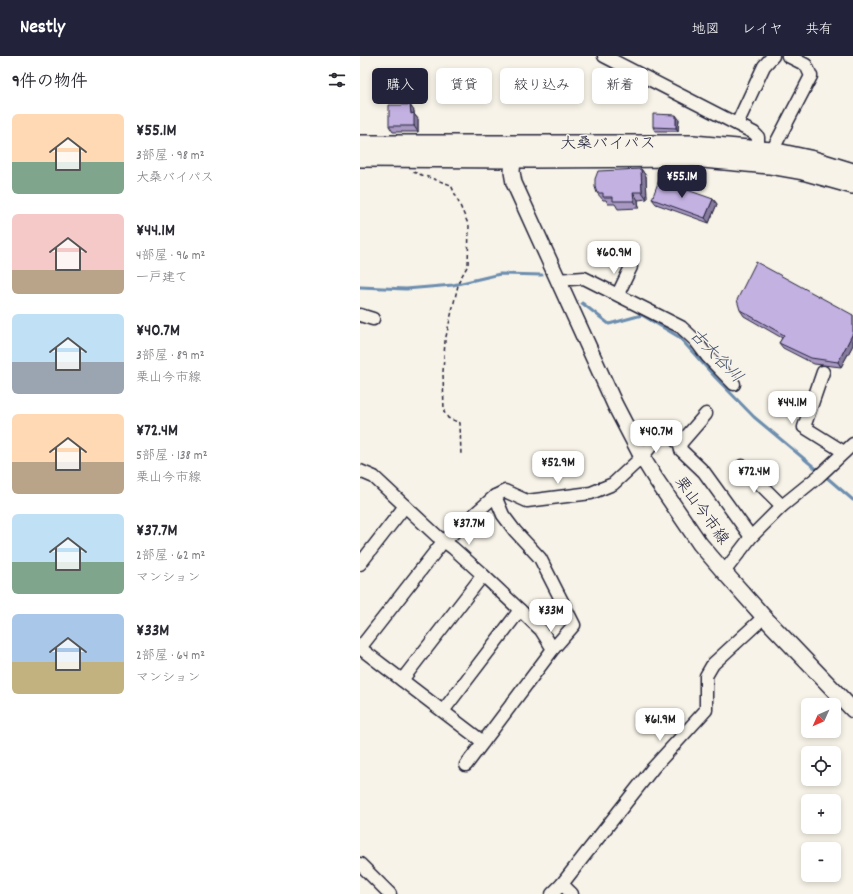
<!DOCTYPE html>
<html lang="ja">
<meta charset="utf-8">
<style>
body{margin:0;font-family:Dekko,"Klee One",sans-serif;background:#f2f2f3;color:#2b2b33;height:100vh;display:flex;flex-direction:column;font-size:15px;white-space:nowrap}
*{box-sizing:border-box;margin:0}
p{font-size:13px;color:#7c7c81}
.icon{flex:none;width:22px;height:22px;fill:none;stroke:currentColor;stroke-width:2;stroke-linecap:round;stroke-linejoin:round}
.map{position:relative;flex:1;overflow:hidden}
.side{display:flex;flex-direction:column;background:#fff;width:360px}
.side>*{flex:none}
.guide{position:absolute;left:12px;top:12px;width:380px;height:36px;display:flex;gap:8px}
.needle{width:26px;rotate:225deg}
.tools{position:absolute;left:441px;top:642px;display:grid;gap:8px}
.tools a{display:grid;place-items:center;width:40px;height:40px;border-radius:6px;background:#fff;box-shadow:0 2px 6px #0003;font-size:20px}
.price{position:absolute;translate:-50% -34px;padding:0 9px;border-radius:8px;background:#fff;color:#222;font-size:13px;line-height:26px;filter:drop-shadow(0 1px 2px #0008)}
.price::after{content:'';position:absolute;left:50%;top:24px;width:12px;height:9px;margin-left:-6px;background:inherit;clip-path:polygon(0 0,100% 0,50% 100%)}
.price.active{background:#22223b;color:#fff}
ul{padding:0;list-style:none}
li{display:flex;align-items:center;gap:12px;height:100px;padding:0 12px}
li span{display:grid;place-items:center;flex:none;width:112px;height:80px;border-radius:6px;color:#555}
li>.icon{margin-inline-start:auto}
span .icon{width:48px;height:48px;fill:#fffc;stroke-width:1}
li b{font-size:17px}
h2{display:flex;justify-content:space-between;align-items:center;height:48px;padding:0 12px;font-size:17px}
.tag{padding:0 14px;border-radius:6px;background:#fff;box-shadow:0 2px 6px #0003;font-size:14px;line-height:36px}
.tag.active{background:#22223b;color:#fff}
header{display:flex;align-items:center;gap:24px;box-sizing:border-box;height:56px;padding:0 20px;background:#22223b;color:#fff}
header strong{font-size:19px}
nav{display:flex;gap:22px;margin-inline-start:auto;font-size:14px}
main{display:flex;flex:1;min-height:0}
.map>svg:first-child{display:block}
.lines{fill:none;stroke-linecap:round;stroke-linejoin:round}
.stream{stroke:#6c8daf;stroke-width:3}
.minor-casing{stroke:#22223b;stroke-width:15}
.major-casing{stroke:#22223b;stroke-width:18}
.highway-casing{stroke:#22223b;stroke-width:20}
.path{stroke:#22223b;stroke-width:1.5;stroke-dasharray:4 3;stroke-linecap:butt}
.minor{stroke:#f7f3e8;stroke-width:12}
.major{stroke:#f7f3e8;stroke-width:15}
.highway{stroke:#f7f3e8;stroke-width:17}
.wall{fill:#a898c2;stroke:#22223b}
.shaded-wall{fill:#887c9e;stroke:#22223b}
.building{fill:#c3b1e2;stroke:#22223b}
.labels{text-anchor:middle;dominant-baseline:central;stroke-width:3;stroke-linejoin:round;paint-order:stroke}
.street-label{font-size:16px;fill:#22223b;stroke:#f7f3e8}
.water-label{font-size:17px;font-style:italic;fill:#414f6c;stroke:#f7f3e8}
</style>
<header>
<strong>Nestly</strong>
<nav><a>地図</a><a>レイヤ</a><a>共有</a></nav>
</header>
<main>
<section class="side">
<h2>9件の物件<svg class="icon" aria-label="filters" viewBox="0 0 24 24"><path d="M4 7h16M4 17h16"/><circle cx="9" cy="7" r="2"/><circle cx="15" cy="17" r="2"/></svg></h2>
<ul>
<li><span style="background:linear-gradient(#ffd9b3 60%,#7fa58c 0)"><svg class="icon" aria-label="home" viewBox="0 0 24 24"><path d="M3 11l9-7 9 7M6 9v11h12V9"/></svg></span><div><b>¥55.1M</b><p>3部屋 · 98 m²</p><p>大桑バイパス</p></div></li>
<li><span style="background:linear-gradient(#f6c9c9 70%,#b9a48a 0)"><svg class="icon" aria-label="home" viewBox="0 0 24 24"><path d="M3 11l9-7 9 7M6 9v11h12V9"/></svg></span><div><b>¥44.1M</b><p>4部屋 · 96 m²</p><p>一戸建て</p></div></li>
<li><span style="background:linear-gradient(#bfe0f5 60%,#9aa5b1 0)"><svg class="icon" aria-label="home" viewBox="0 0 24 24"><path d="M3 11l9-7 9 7M6 9v11h12V9"/></svg></span><div><b>¥40.7M</b><p>3部屋 · 89 m²</p><p>栗山今市線</p></div></li>
<li><span style="background:linear-gradient(#ffd9b3 60%,#b9a48a 0)"><svg class="icon" aria-label="home" viewBox="0 0 24 24"><path d="M3 11l9-7 9 7M6 9v11h12V9"/></svg></span><div><b>¥72.4M</b><p>5部屋 · 138 m²</p><p>栗山今市線</p></div></li>
<li><span style="background:linear-gradient(#bfe0f5 60%,#7fa58c 0)"><svg class="icon" aria-label="home" viewBox="0 0 24 24"><path d="M3 11l9-7 9 7M6 9v11h12V9"/></svg></span><div><b>¥37.7M</b><p>2部屋 · 62 m²</p><p>マンション</p></div></li>
<li><span style="background:linear-gradient(#a9c7e8 60%,#c2b280 0)"><svg class="icon" aria-label="home" viewBox="0 0 24 24"><path d="M3 11l9-7 9 7M6 9v11h12V9"/></svg></span><div><b>¥33M</b><p>2部屋 · 64 m²</p><p>マンション</p></div></li>
</ul>
</section>
<div class="map">
<svg width="493" height="838" viewBox="0 0 493 838">
<rect width="100%" height="100%" fill="#f7f3e8"/>
<filter id="ink" filterUnits="userSpaceOnUse"><feTurbulence type="fractalNoise" baseFrequency=".025" numOctaves="2"/><feDisplacementMap in="SourceGraphic" scale="8" xChannelSelector="R" yChannelSelector="G"/><feConvolveMatrix kernelMatrix="1 2 1 2 8 2 1 2 1" color-interpolation-filters="sRGB"/></filter>
<g filter="url(#ink)">
<g class="lines">
<g class="stream">
<polyline points="0,231 46,233 93,229 140,218 182,219"/>
<polyline points="222,247 249,268 282,259 319,281 355,321 394,361 460,416"/>
<polyline points="464,419 493,444"/>
</g>
<defs>
<g id="minor">
<polyline points="244,0 394,77 398,81 398,94"/>
<polyline points="377,68 404,10 413,0"/>
<polyline points="412,95 451,20 446,9 428,0"/>
<polyline points="197,224 224,222 321,271 335,284 347,300 374,328"/>
<polyline points="258,238 271,211"/>
<polyline points="0,259 13,263"/>
<polyline points="463,316 444,371 484,396"/>
<polyline points="320,388 346,358"/>
<polyline points="382,410 422,450"/>
<polyline points="0,415 14,421 77,480 93,492 123,519 181,574 193,593"/>
<polyline points="0,508 45,450"/>
<polyline points="364,516 391,481 422,450 459,420 493,388"/>
<polyline points="0,592 82,487 135,440 145,435 167,445 231,437 253,428 282,401 304,374 320,388 321,394 344,416 391,481"/>
<polyline points="0,592 123,686"/>
<polyline points="42,624 123,519"/>
<polyline points="83,655 160,554"/>
<polyline points="106,709 193,593 214,569 180,502 155,475 143,459 135,440"/>
<polyline points="0,808 30,838"/>
<polyline points="202,828 212,838"/>
<polyline points="192,838 202,828 293,712 346,654 346,620 353,608 404,561"/>
</g>
<polyline id="major" points="154,91 152,116 154,127 255,349 282,401 295,422 340,488 364,516 404,561 493,654"/>
<g id="highway">
<polyline points="0,88 333,88 412,95 454,104 493,116"/>
<polyline points="0,102 170,103 332,102 409,109 443,115 493,129"/>
</g>
</defs>
<use href="#minor" class="minor-casing"/>
<use href="#major" class="major-casing"/>
<use href="#highway" class="highway-casing"/>
<polyline class="path" points="53,116 91,129 109,170 108,209 99,225 85,285 83,316 84,356 88,362 100,367 101,400"/>
<use href="#minor" class="minor"/>
<use href="#major" class="major"/>
<use href="#highway" class="highway"/>
</g>
<g class="wall">
<polygon points="50,49 54,55 54,58 58,63 58,76 33,76 29,70"/>
<polygon points="319,63 318,75 295,75 293,71"/>
<polygon points="281,113 286,120 287,143 278,144 279,152 258,153 255,148 248,148 246,144 243,144 237,137"/>
<polygon points="292,143 353,143 357,148 349,167 296,148"/>
<polygon points="380,254 493,259 493,289 481,311 454,308 423,292 419,287 422,282 384,260"/>
</g>
<g class="shaded-wall">
<polygon points="50,49 54,55 54,58 58,63 58,76 54,70 51,58"/>
<polygon points="316,59 319,63 318,75 316,72"/>
<polygon points="281,113 286,120 287,143 282,136"/>
<polygon points="273,136 278,144 279,152 274,145"/>
<polygon points="353,143 357,148 349,167 345,162"/>
<polygon points="493,277 493,289 481,311 478,306"/>
</g>
<g class="building">
<polygon points="29,49 50,49 51,58 54,57 54,70 29,70"/>
<polygon points="293,58 316,59 316,72 293,71"/>
<polygon points="281,113 282,136 273,136 274,145 253,145 253,141 243,141 243,137 237,137 235,131 235,123 238,115"/>
<polygon points="299,124 353,143 345,162 292,143"/>
<polygon points="396,206 493,259 493,277 478,306 451,302 419,287 424,279 380,254 377,244"/>
</g>
</g>
<g class="labels">
<g class="street-label">
<text x="248" y="88">大桑バイパス</text>
<text transform="translate(341 455) rotate(54)">栗山今市線</text>
</g>
<g class="water-label">
<text transform="translate(355 301) rotate(46)">古大谷川</text>
</g>
</g>
</svg>
<div class="tools">
<a><svg class="needle" viewBox="-14 -14 28 28"><path d="M0-13l5 13h-10z" fill="#e53935"/><path d="M0 13l5-13h-10z" fill="#7c7c81"/></svg></a>
<a><svg class="icon" aria-label="locate" viewBox="0 0 24 24"><circle cx="12" cy="12" r="6"/><path d="M12 2v4M12 18v4M2 12h4M18 12h4"/></svg></a>
<a>+</a>
<a>−</a>
</div>
<b class="price active" style="left:322px;top:143px">¥55.1M</b>
<b class="price" style="left:254px;top:219px">¥60.9M</b>
<b class="price" style="left:432px;top:369px">¥44.1M</b>
<b class="price" style="left:296px;top:398px">¥40.7M</b>
<b class="price" style="left:198px;top:429px">¥52.9M</b>
<b class="price" style="left:394px;top:438px">¥72.4M</b>
<b class="price" style="left:109px;top:490px">¥37.7M</b>
<b class="price" style="left:191px;top:577px">¥33M</b>
<b class="price" style="left:300px;top:686px">¥61.9M</b>
<div class="guide">
<a class="tag active">購入</a>
<a class="tag">賃貸</a>
<a class="tag">絞り込み</a>
<a class="tag">新着</a>
</div>
</div>
</main>
